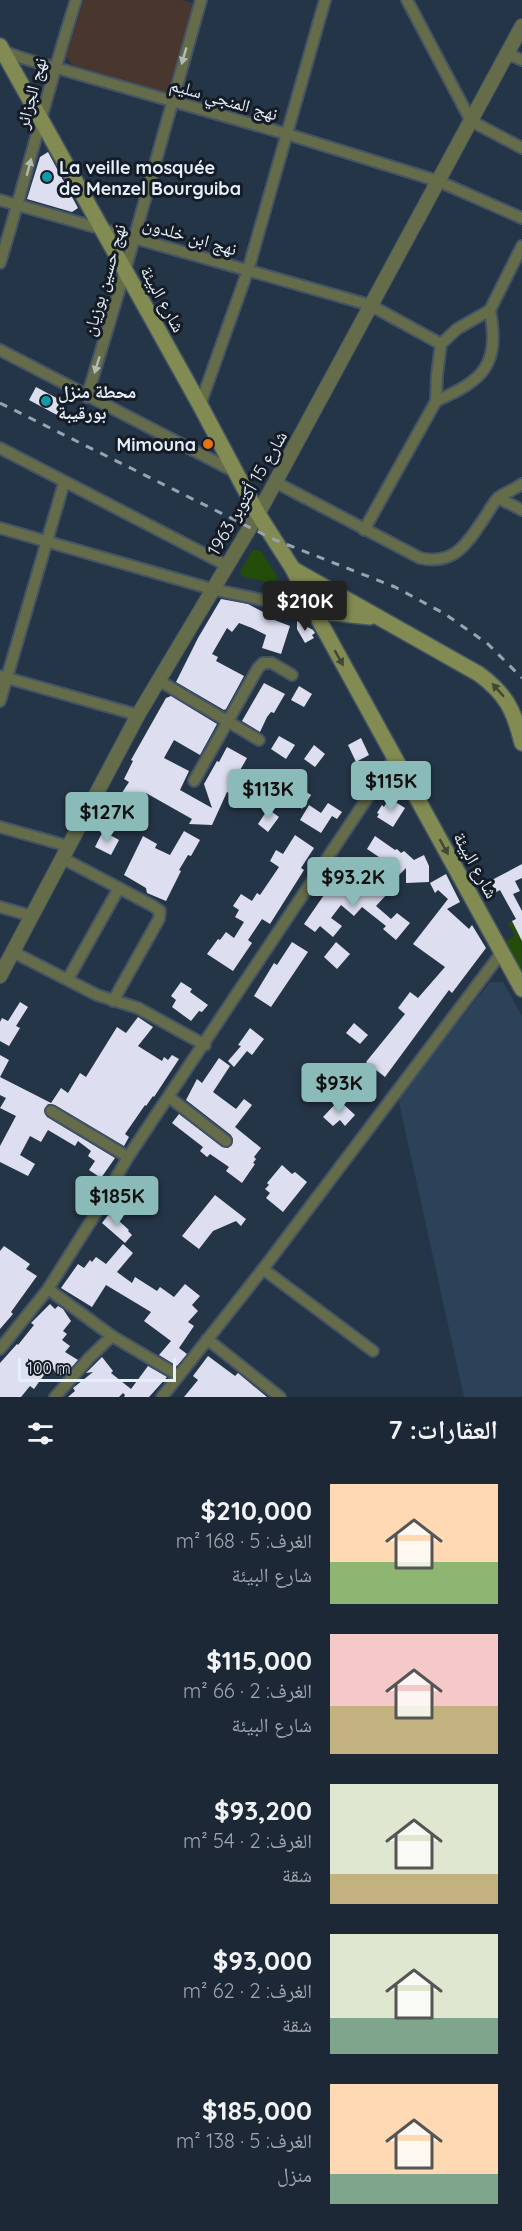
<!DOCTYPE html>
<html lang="ar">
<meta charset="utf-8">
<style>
body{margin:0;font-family:Quicksand,"Noto Naskh Arabic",sans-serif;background:#293442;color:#f1f3f6;direction:rtl;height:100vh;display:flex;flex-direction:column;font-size:22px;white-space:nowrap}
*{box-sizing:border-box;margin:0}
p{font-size:20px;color:#a0a6ad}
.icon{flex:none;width:33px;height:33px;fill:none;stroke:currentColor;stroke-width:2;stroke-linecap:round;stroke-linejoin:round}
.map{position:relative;height:1397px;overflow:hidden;direction:ltr}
.sheet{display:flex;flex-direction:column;background:#1c2836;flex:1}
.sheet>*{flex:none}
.scale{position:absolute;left:18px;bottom:15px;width:158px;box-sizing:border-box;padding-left:6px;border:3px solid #e4effb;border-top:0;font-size:16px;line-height:21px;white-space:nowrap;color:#e4effb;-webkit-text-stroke:4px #151c25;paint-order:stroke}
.price{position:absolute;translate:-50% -51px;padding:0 14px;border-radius:6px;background:#8bbbb9;color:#111;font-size:20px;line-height:39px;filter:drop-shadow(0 2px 3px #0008)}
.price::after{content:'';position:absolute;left:50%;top:36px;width:18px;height:14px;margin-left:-9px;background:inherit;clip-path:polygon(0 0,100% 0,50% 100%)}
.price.active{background:#222;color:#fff}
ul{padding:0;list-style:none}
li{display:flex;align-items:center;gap:18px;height:150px;padding:0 24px}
li span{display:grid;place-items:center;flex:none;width:168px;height:120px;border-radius:0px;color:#555}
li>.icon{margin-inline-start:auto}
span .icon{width:72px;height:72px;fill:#fffc;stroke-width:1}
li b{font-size:26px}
h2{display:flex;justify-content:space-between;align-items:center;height:72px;padding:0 24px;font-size:26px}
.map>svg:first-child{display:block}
.commercial{fill:#49372e}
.built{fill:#2c4258}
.green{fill:#244d09}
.building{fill:#dddff0}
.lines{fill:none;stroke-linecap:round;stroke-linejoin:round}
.minor-casing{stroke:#445365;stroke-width:14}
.tertiary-casing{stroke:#445365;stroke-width:16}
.secondary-casing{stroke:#445365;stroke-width:18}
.minor{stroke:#656c49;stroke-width:10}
.tertiary{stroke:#656c49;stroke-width:14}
.secondary{stroke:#818b52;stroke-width:15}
.rail{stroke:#97a4b3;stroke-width:3;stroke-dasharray:8 8;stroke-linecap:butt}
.oneway{fill:#b1bbb4}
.oneway2{fill:#404837}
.culture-dot{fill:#0f9aa8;stroke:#151c25;stroke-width:2}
.food-dot{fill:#e8710a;stroke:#151c25;stroke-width:2}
.labels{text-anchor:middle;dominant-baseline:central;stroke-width:6;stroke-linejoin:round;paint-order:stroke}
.street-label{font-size:18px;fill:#e4effb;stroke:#151c25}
.poi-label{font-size:18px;font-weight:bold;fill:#e4effb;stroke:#151c25;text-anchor:start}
</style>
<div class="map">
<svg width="522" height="1397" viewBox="0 0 522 1397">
<rect width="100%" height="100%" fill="#253548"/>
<polygon class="commercial" points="84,0 181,0 194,4 170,94 73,65 70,60 65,58"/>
<polygon class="built" points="490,982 503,982 522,1016 522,1397 464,1397 398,1098"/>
<g class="green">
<polygon points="253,550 261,551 278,578 271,583 242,576 240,571"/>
<polygon points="512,921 518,933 522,932 522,971 506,941 515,936 508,923"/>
</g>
<g class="building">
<polygon points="48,152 78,208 72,212 27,199 40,157"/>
<polygon points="36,387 64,402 57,415 29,400"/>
<polygon points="221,599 248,604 265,613 264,616 290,626 281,654 262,648 266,635 252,628 239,623 232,632 227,628 212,654 218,657 216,661 244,676 226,709 224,710 176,682 198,638"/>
<polygon points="297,621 313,630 315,633 312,635 314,638 305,643 297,629"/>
<polygon points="264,683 285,694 274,713 271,712 267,717 260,732 242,721"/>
<polygon points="299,686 312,694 304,707 291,700"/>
<polygon points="171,696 217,724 200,755 174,740 164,758 189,771 180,790 212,808 204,784 217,761 219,762 227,747 247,758 235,779 238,781 231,794 227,792 212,825 189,824 192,819 146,793 132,815 123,809 117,818 102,809 106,801 114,805 129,782 124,779 133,761 131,760 166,698"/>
<polygon points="279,736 295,745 286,759 271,749"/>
<polygon points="361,738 369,755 356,762 348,745"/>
<polygon points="314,745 325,754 315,767 304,759"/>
<polygon points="288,780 311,795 302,809 280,791"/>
<polygon points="389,798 405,808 393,827 377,817 379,814 377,813 382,805 384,807"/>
<polygon points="328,803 342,812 337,819 332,816 321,833 300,820 309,805 321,813"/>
<polygon points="268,809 279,817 268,832 258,824"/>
<polygon points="103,831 119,840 111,855 95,847"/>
<polygon points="184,831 200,840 191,856 188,855 179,870 181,871 166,901 147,893 146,888 124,875 143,836 157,844 155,848 170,855"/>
<polygon points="295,835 314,848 301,868 304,870 270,924 262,919 248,940 252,943 233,971 207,954 218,939 220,940 226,932 234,938 244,922 235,917 239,910 233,906 241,894 252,901 257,893 260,895 279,867 270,861 276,850 283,854"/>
<polygon points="375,836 395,850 397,849 401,853 404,851 414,860 424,855 429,866 429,882 406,883 406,868 397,877 383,864 385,861 367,849"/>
<polygon points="522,864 522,878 515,881 520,891 513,894 522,911 522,941 512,921 516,919 500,890 496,892 490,881"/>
<polygon points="446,874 460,902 447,909 469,929 472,925 486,948 452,993 449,990 385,1077 366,1062 405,1014 398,1008 410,992 418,998 445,967 413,944 448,899 438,890 435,893 430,883"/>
<polygon points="335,879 342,885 346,880 362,895 375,881 388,893 376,906 391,919 397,913 410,923 396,940 383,929 386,926 362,907 354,916 341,905 331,918 342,926 333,937 320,926 315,932 304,924"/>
<polygon points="292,942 308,952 271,1007 254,996 274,963 277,965"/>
<polygon points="336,942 350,954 337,969 324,957"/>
<polygon points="181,982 192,989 190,992 208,1005 202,1012 199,1011 191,1021 172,1007 176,1000 171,996"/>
<polygon points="20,1002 28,1007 16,1026 20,1028 9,1046 0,1041 0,1022 2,1018 8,1021"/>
<polygon points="138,1017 153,1027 138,1046 162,1061 164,1057 168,1060 172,1055 179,1059 154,1097 153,1096 146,1106 145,1105 125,1134 129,1137 124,1146 55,1105 48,1104 44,1110 47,1117 115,1158 101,1178 89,1170 95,1161 88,1156 91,1151 78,1141 75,1146 48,1130 41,1142 30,1136 20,1155 35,1164 28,1176 0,1162 0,1146 16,1116 0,1108 6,1098 0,1095 0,1055 9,1060 0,1077 51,1103 61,1088 68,1093 80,1073 86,1077 117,1027 126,1033"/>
<polygon points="354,1023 368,1035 360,1044 346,1033"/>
<polygon points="250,1028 264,1039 252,1055 247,1051 234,1067 228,1061 241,1046 238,1045"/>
<polygon points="219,1058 230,1066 213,1092 236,1109 244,1099 252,1105 235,1127 261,1148 254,1157 256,1159 253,1163 255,1164 242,1183 226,1171 229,1167 210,1154 207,1157 200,1151 203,1147 172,1123 179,1114 222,1147 228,1148 232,1145 233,1139 231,1135 186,1100 197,1079 202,1083"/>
<polygon points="339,1100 355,1115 345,1126 340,1120 333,1126 323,1117"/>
<polygon points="282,1165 292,1174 295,1172 307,1182 283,1212 266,1198 270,1193 265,1189 269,1185 267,1183"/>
<polygon points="142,1181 151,1187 142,1199 133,1193"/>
<polygon points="215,1195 246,1219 241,1226 236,1221 213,1231 199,1249 182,1236"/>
<polygon points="112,1210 122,1218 119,1221 129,1230 128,1231 132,1235 125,1243 102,1223"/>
<polygon points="123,1244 133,1253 117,1272 132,1283 135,1277 157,1291 160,1287 174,1297 185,1284 200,1296 192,1305 198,1311 188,1322 194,1326 179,1348 187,1354 177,1366 159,1355 171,1341 144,1321 151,1312 106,1285 92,1307 61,1288 78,1264 84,1268 90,1260 92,1262 96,1257 106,1264"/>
<polygon points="4,1246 30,1264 26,1269 37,1276 11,1312 13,1314 0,1329 0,1251"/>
<polygon points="50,1304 55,1309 58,1306 63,1309 71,1321 63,1331 67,1334 62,1340 70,1346 65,1352 78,1360 65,1375 57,1375 51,1365 34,1389 30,1386 21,1397 0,1397 0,1363 17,1344 18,1345 34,1325 31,1323"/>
<polygon points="208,1356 235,1376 238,1373 267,1397 184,1397 198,1380 193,1376"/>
<polygon points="102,1357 113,1371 111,1373 131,1389 148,1366 167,1377 149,1397 124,1397 125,1395 123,1393 119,1397 68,1397 75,1391 73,1388 93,1372 86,1373"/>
</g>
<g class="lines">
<defs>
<g id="minor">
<polyline points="407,0 471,121 522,148"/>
<polyline points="0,50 22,58 287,134 438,181 522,218"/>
<polyline points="508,54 522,60"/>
<polyline points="0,200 370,305 441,344"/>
<path d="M0 263C27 176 48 87 76 0"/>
<polyline points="0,350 237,473"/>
<polyline points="87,397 125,271 201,0"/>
<path d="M436 401C484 380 500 365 490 310"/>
<polyline points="200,405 248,270 325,0"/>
<polyline points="0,448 226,565"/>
<path d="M275 482 420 558C457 566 469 540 487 514 490 509 494 502 498 498 504 493 515 489 522 484"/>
<polyline points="498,498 522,510"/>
<polyline points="0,528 212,589 314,611"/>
<polyline points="364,530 436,401 437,375 441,344 457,329 490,310 522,246"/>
<polyline points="0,676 138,715"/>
<polyline points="158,680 259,740"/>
<polyline points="0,701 64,483"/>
<polyline points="194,781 258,668 263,663 272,663 292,675"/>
<polyline points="0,827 68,846"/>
<polyline points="62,858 153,906 160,911 159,919 113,1001"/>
<polyline points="0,907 32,916"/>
<polyline points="13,952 97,995 138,1008 205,1045"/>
<polyline points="68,979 119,888"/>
<polyline points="169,1097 226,1141"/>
<polyline points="51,1111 128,1157"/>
<polyline points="263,1269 373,1351"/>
<polyline points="48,1289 112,1336 178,1375"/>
<polyline points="207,1339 280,1397"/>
<polyline points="0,1349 48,1289 96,1213 128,1157 394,758"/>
<polyline points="55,1397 89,1358 112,1336"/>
<polyline points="162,1397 263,1269 502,952"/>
</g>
<polyline id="tertiary" points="0,976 138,715 258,514 522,26"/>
<g id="secondary">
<polyline points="0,46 200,405 258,514 293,569 314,611 522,989"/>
<path d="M293 569 479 674C506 694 514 710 522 743"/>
<polyline points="314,611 370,617"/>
</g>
</defs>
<use href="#minor" class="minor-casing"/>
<use href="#tertiary" class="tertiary-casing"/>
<use href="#secondary" class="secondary-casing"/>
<use href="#minor" class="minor"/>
<use href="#tertiary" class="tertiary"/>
<use href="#secondary" class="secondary"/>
<polyline class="rail" points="0,403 273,539 395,587 445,614 488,644 522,678"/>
</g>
<defs><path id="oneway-solid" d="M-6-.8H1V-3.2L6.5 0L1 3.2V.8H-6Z" transform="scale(1.5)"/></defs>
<g class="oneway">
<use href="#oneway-solid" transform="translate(184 56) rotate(106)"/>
<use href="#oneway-solid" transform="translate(29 167) rotate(-75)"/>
<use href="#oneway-solid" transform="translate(97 365) rotate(107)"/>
</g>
<g class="oneway2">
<use href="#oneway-solid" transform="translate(339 658) rotate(61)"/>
<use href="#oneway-solid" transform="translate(498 690) rotate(-131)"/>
<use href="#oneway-solid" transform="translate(444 847) rotate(61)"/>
</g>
<g class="culture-dot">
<circle cx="47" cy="177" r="6"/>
<circle cx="46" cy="401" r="6"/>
</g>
<circle class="food-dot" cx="208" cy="444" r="6"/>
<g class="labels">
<g class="street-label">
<text transform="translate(31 93) rotate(-75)">نهج الجزائر</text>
<text transform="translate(224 99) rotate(16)">نهج المنجي سليم</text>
<text transform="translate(190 236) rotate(16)">نهج ابن خلدون</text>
<text transform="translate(104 280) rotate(-74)">نهج حسين بوزيان</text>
<text transform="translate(163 299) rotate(61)">شارع البيئة</text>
<text transform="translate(247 493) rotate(-60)">شارع 15 أكتوبر 1963</text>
<text transform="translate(476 865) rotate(61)">شارع البيئة</text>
</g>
<g class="poi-label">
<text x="59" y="167">La veille mosquée<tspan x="59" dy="21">de Menzel Bourguiba</tspan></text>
<text x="58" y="391">محطة منزل<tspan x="58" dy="21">بورقيبة</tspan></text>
<text x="196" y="444" text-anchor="end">Mimouna</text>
</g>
</g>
</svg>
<div class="scale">100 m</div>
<b class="price active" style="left:305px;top:632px">$210K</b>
<b class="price" style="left:391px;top:812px">$115K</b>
<b class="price" style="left:268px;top:820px">$113K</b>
<b class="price" style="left:107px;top:843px">$127K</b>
<b class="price" style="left:353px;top:908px">$93.2K</b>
<b class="price" style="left:339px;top:1114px">$93K</b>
<b class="price" style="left:117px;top:1227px">$185K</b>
</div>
<section class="sheet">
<h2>العقارات: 7<svg class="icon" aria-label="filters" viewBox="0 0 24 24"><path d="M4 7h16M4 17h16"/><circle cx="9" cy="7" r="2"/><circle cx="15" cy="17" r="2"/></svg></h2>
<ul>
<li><span style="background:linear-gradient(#ffd9b3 65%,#8fb573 0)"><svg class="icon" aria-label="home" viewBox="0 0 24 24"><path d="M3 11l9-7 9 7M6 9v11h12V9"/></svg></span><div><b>$210,000</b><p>الغرف: 5 · 168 m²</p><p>شارع البيئة</p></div></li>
<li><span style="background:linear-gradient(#f6c9c9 60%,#c2b280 0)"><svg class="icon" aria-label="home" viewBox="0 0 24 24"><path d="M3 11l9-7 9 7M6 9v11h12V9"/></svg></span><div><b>$115,000</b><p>الغرف: 2 · 66 m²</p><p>شارع البيئة</p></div></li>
<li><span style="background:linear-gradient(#dfe7d0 75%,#c2b280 0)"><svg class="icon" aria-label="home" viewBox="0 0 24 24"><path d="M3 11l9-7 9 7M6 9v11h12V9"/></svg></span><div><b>$93,200</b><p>الغرف: 2 · 54 m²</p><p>شقة</p></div></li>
<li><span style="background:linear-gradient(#dfe7d0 70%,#7fa58c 0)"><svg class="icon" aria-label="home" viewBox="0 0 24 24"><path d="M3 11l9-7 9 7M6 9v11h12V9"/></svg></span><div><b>$93,000</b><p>الغرف: 2 · 62 m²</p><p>شقة</p></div></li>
<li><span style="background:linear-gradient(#ffd9b3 75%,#7fa58c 0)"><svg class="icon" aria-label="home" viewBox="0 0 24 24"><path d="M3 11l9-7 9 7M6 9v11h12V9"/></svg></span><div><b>$185,000</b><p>الغرف: 5 · 138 m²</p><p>منزل</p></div></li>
</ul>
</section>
